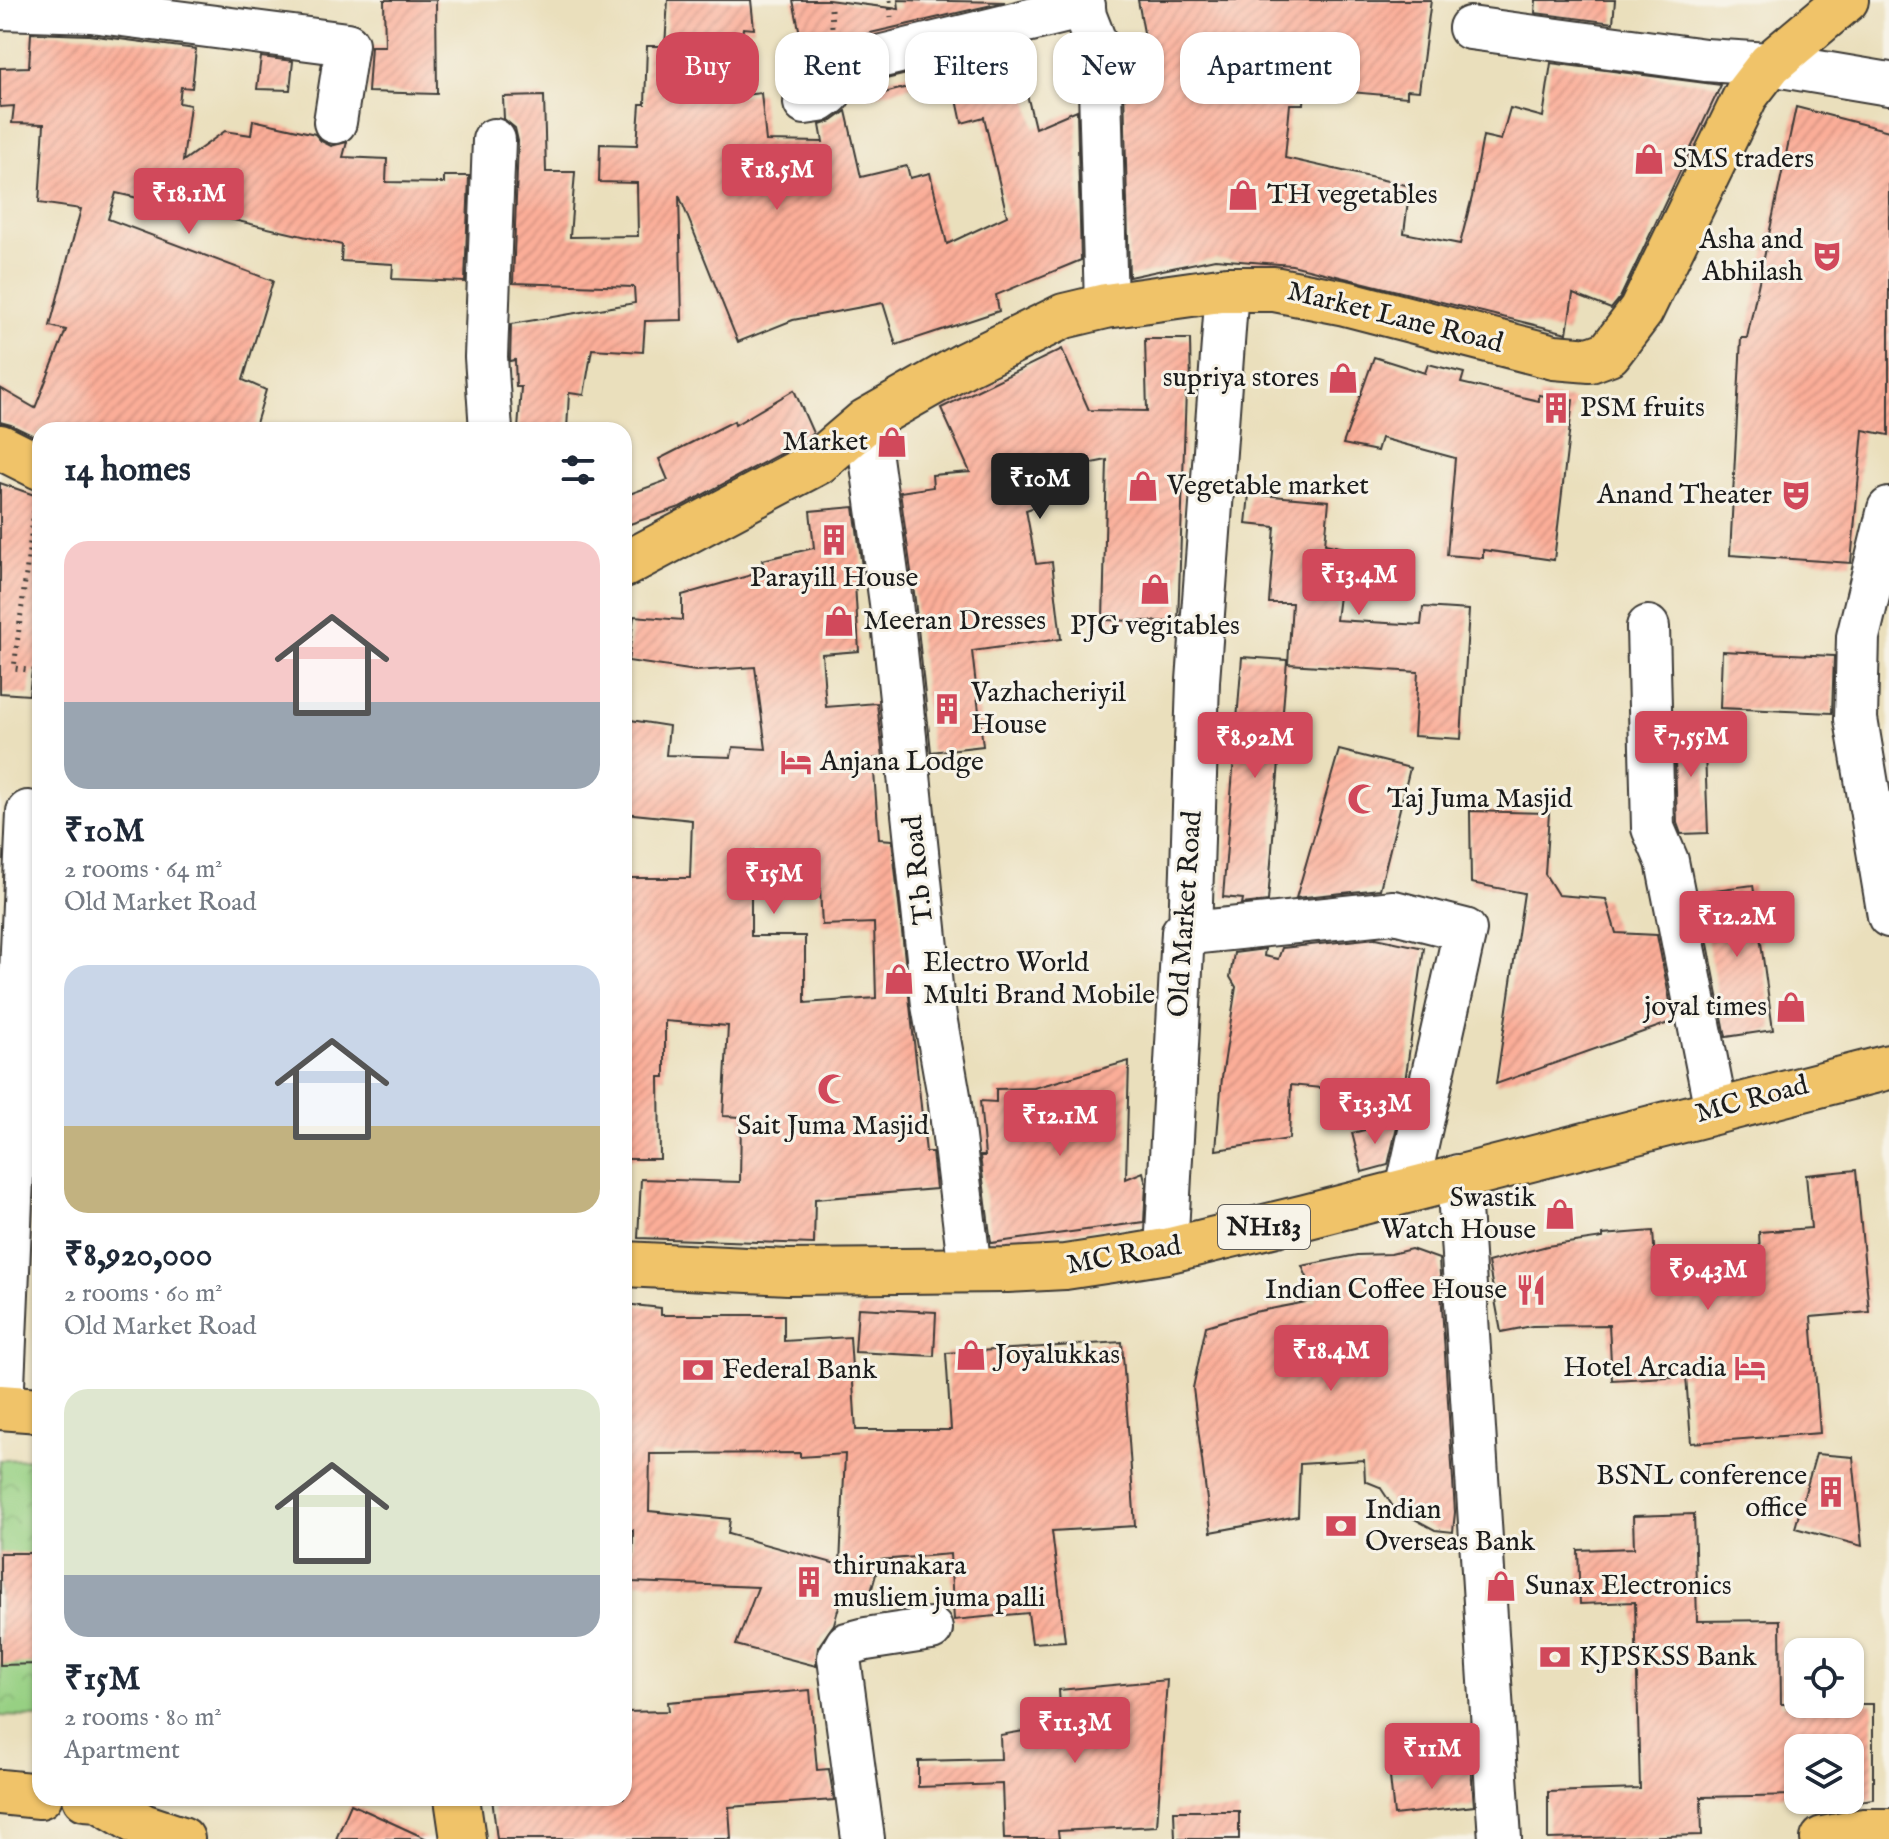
<!DOCTYPE html>
<meta charset="utf-8">
<style>
body{margin:0;font-family:"IM FELL English",serif;background:#f2f2f3;color:#1f2937;height:100vh;display:flex;flex-direction:column;font-size:30px;white-space:nowrap}
*{box-sizing:border-box;margin:0}
p{font-size:26px;color:#747a83}
.icon{flex:none;width:44px;height:44px;fill:none;stroke:currentColor;stroke-width:2;stroke-linecap:round;stroke-linejoin:round}
.map{position:relative;flex:1;overflow:hidden}
.details{position:absolute;left:32px;top:422px;width:600px;height:1384px;display:flex;flex-direction:column;background:#fff;border-radius:24px;box-shadow:0 2px 6px #0004}
.details>*{flex:none}
.guide{position:absolute;left:656px;top:32px;width:760px;height:72px;display:flex;gap:16px}
.buttons{position:absolute;left:1784px;top:1638px;display:grid;gap:16px}
.buttons a{display:grid;place-items:center;width:80px;height:80px;border-radius:16px;background:#fff;box-shadow:0 2px 6px #0004;font-size:40px}
.price{position:absolute;translate:-50% -68px;padding:0 18px;border-radius:8px;background:#d1495b;color:#fff;font-size:26px;line-height:52px;filter:drop-shadow(0 2px 4px #0008)}
.price::after{content:'';position:absolute;left:50%;top:48px;width:24px;height:18px;margin-left:-12px;background:inherit;clip-path:polygon(0 0,100% 0,50% 100%)}
.price.on{background:#222;color:#fff}
ul{padding:0;list-style:none}
li{display:grid;align-content:center;gap:16px;height:424px;padding:0 32px}
li span{display:grid;place-items:center;height:248px;border-radius:24px;color:#555}
li>.icon{margin-inline-start:auto}
span .icon{width:144px;height:144px;fill:#fffc;stroke-width:1}
li b{font-size:34px}
h2{display:flex;justify-content:space-between;align-items:center;height:96px;padding:0 32px;font-size:34px}
.tag{padding:0 28px;border-radius:24px;background:#fff;box-shadow:0 2px 6px #0004;font-size:28px;line-height:72px}
.tag.on{background:#d1495b;color:#fff}
.map>svg:first-child{display:block}
.park{fill:url(#park-crowns);stroke:#5a7650;stroke-width:2}
.building{fill:url(#building-hatch);fill-rule:evenodd}
.lines{fill:none;stroke-linecap:round;stroke-linejoin:round}
.minor-casing{stroke:#3b3934;stroke-width:46}
.major-casing{stroke:#3b3934;stroke-width:48}
.highway-casing{stroke:#3b3934;stroke-width:48}
.path{stroke:#3b3934;stroke-width:5;stroke-dasharray:2 6;stroke-linecap:butt}
.minor{stroke:#fff;stroke-width:42}
.major{stroke:#f0c369;stroke-width:44}
.highway{stroke:#f0c369;stroke-width:44}
.labels{text-anchor:middle;dominant-baseline:central;stroke-width:6;stroke-linejoin:round;paint-order:stroke}
.shield{fill:#f7f3e8;stroke:#5e5c59;stroke-width:2}
.shield-label{font-size:26px;font-weight:bold;fill:#1c1c1c}
.poi-label{font-size:28px;fill:#1c1c1c;stroke:#f7f3e8;text-anchor:start}
.street-label{font-size:28px;fill:#1c1c1c;stroke:#f7f3e8}
</style>
<div class="map">
<svg width="1889" height="1839" viewBox="0 0 1889 1839">
<defs>
<pattern id="park-crowns" width="20" height="18" patternUnits="userSpaceOnUse" patternTransform="scale(2)"><rect width="20" height="18" fill="#97d083"/><path d="M2 6a3 3 0 1 1 6 0M12 15a3 3 0 1 1 6 0" fill="none" stroke="#82b271"/></pattern>
<pattern id="building-hatch" width="6" height="6" patternUnits="userSpaceOnUse" patternTransform="scale(2)"><rect width="6" height="6" fill="#fbad98"/><path d="M-1 1l2-2M0 6l6-6M5 7l2-2" fill="none" stroke="#d79482"/></pattern>
</defs>
<rect width="100%" height="100%" fill="#f7f3e8"/>
<filter id="ink" filterUnits="userSpaceOnUse"><feTurbulence type="fractalNoise" baseFrequency=".0125" numOctaves="2"/><feDisplacementMap in="SourceGraphic" scale="16" xChannelSelector="R" yChannelSelector="G"/><feConvolveMatrix kernelMatrix="1 2 1 2 8 2 1 2 1" color-interpolation-filters="sRGB"/></filter>
<filter id="wash" filterUnits="userSpaceOnUse"><feTurbulence type="fractalNoise" baseFrequency=".006" numOctaves="4" result="noise"/><feDisplacementMap in="SourceGraphic" scale="32" xChannelSelector="R" yChannelSelector="G"/><feGaussianBlur stdDeviation="1.8" result="paint"/><feColorMatrix in="noise" values="0 0 0 0 0 0 0 0 0 0 0 0 0 0 0 0 0 1.4 0 .05"/><feComposite in="paint" operator="in"/></filter>
<g filter="url(#wash)">
<rect width="100%" height="100%" fill="#eadfbc"/>
<polygon class="park" points="40,1459 40,1717 0,1716 0,1460"/>
<g id="blocks">
<g class="building">
<polygon points="384,0 436,0 437,94 368,92 371,46 385,46"/>
<polygon points="668,0 751,0 754,29 743,28 734,96 761,93 766,141 823,142 820,125 832,121 846,111 861,177 907,166 910,178 930,173 947,244 1007,216 984,117 962,123 952,76 868,97 865,84 1016,48 1035,128 1077,110 1081,260 996,295 999,311 896,345 883,303 793,320 738,342 679,195 682,320 645,321 643,352 592,349 584,395 569,393 567,430 518,430 521,387 516,387 515,360 510,361 511,324 635,303 634,287 513,283 518,141 515,128 504,119 503,97 544,96 546,172 575,172 570,237 638,236 637,183 599,182 600,144 637,145 640,104 645,104 647,46 665,46"/>
<polygon points="793,0 828,0 899,9 898,0 1005,2 853,37 800,34"/>
<polygon points="1138,0 1431,0 1419,91 1407,90 1407,97 1305,88 1304,104 1290,104 1285,158 1410,186 1404,233 1460,244 1472,197 1483,136 1501,140 1510,108 1543,117 1551,63 1721,85 1620,298 1611,309 1573,294 1567,333 1292,265 1215,259 1129,277 1124,89 1127,38 1145,38"/>
<polygon points="1536,0 1615,0 1613,23 1535,13"/>
<polygon points="31,33 89,35 196,49 192,88 181,87 179,103 190,105 183,161 225,131 251,135 253,120 315,134 321,141 331,146 347,142 343,157 387,159 386,182 444,183 444,176 469,176 465,282 392,279 393,264 341,261 342,245 116,193 108,219 273,281 243,380 266,390 254,430 40,430 40,439 11,425 0,422 0,388 35,408 66,330 50,326 81,209 39,203 44,124 12,123 14,106 0,107 0,68 29,67"/>
<polygon points="261,57 293,61 290,90 257,89"/>
<polygon points="1796,107 1889,131 1889,435 1863,430 1851,563 1730,555 1741,338 1747,338"/>
<polygon points="1145,339 1190,339 1191,390 1186,390 1178,622 1103,620 1107,460 1042,473 1051,502 1026,510 1036,564 1052,562 1061,639 972,651 983,746 931,752 915,600 900,492 933,487 932,475 970,472 941,408 1062,349 1089,410 1147,411"/>
<polygon points="1374,357 1425,373 1428,364 1464,373 1461,383 1539,401 1539,395 1573,400 1554,560 1483,550 1483,558 1447,555 1455,458 1381,438 1377,451 1343,444"/>
<polygon points="794,390 813,433 804,441 680,507 624,526 624,496 668,480 659,459 734,421 735,425"/>
<polygon points="0,483 40,497 40,672 32,671 29,695 0,693"/>
<polygon points="1249,494 1329,501 1325,544 1345,548 1336,620 1421,625 1423,607 1469,610 1461,739 1414,736 1418,672 1288,664 1292,603 1269,603 1275,527 1246,524"/>
<path d="M854 507 864 582 855 583 859 651 822 654 826 707 877 703 883 758 873 759 879 839 892 840 926 1152H932L936 1189 815 1199 814 1244 638 1238 641 1179 740 1182 741 1117 723 1116 728 1026 665 1021V1077H659L660 1159H624V878H690L692 820 624 813V719L669 726 666 755 731 757 733 747 766 749 755 667 696 671 628 661 634 616 682 620V595L765 571 762 560 814 548 810 511ZM751 851 818 854 822 925 874 923 876 998 805 1003V936H751Z"/>
<polygon points="1722,651 1834,656 1832,713 1720,708"/>
<polygon points="1242,657 1287,660 1268,901 1242,904 1243,899 1223,897"/>
<polygon points="1704,725 1708,833 1681,834 1677,823 1674,726"/>
<polygon points="1339,750 1410,768 1380,889 1296,898"/>
<polygon points="1470,811 1549,813 1545,874 1558,895 1606,899 1616,933 1657,935 1674,1021 1496,1084 1524,893 1471,883"/>
<polygon points="1753,885 1773,1030 1726,1037 1698,892"/>
<polygon points="1376,938 1424,948 1403,1096 1291,1085 1289,1139 1216,1150 1222,1077 1236,987 1230,977 1234,953 1265,949 1264,956 1278,959 1282,948"/>
<polygon points="1129,1061 1126,1179 1143,1172 1146,1184 1144,1222 991,1243 980,1156 985,1156 980,1101 996,1102 996,1089 1034,1088"/>
<polygon points="1398,1122 1388,1165 1362,1172 1352,1133"/>
<polygon points="1856,1170 1869,1312 1811,1317 1820,1433 1691,1443 1686,1376 1612,1380 1609,1325 1532,1326 1501,1332 1488,1262 1547,1246 1603,1238 1603,1235 1653,1231 1655,1262 1760,1253 1759,1232 1811,1228 1806,1175"/>
<polygon points="1411,1249 1439,1259 1455,1512 1453,1532 1435,1530 1394,1508 1380,1487 1365,1481 1364,1460 1300,1464 1298,1516 1211,1532 1193,1388 1206,1326 1254,1312 1317,1300 1302,1266 1357,1255 1391,1254"/>
<path d="M624 1304 661 1308V1315H784V1341L850 1337 856 1430H951L946 1353 1122 1342 1135 1526 1052 1531 1065 1641 1032 1643 1028 1613 954 1620 950 1554 880 1560 867 1606 841 1599 834 1624 818 1647 816 1666 736 1645 758 1587 632 1582 633 1530H624ZM800 1453V1457L845 1454 840 1565 728 1534 730 1519 649 1511 650 1454Z"/>
<polygon points="858,1308 936,1312 934,1356 855,1352"/>
<polygon points="1816,1454 1853,1457 1862,1546 1795,1528"/>
<polygon points="1694,1514 1697,1621 1780,1620 1781,1704 1873,1704 1873,1799 1812,1808 1812,1800 1850,1800 1850,1748 1798,1748 1798,1795 1701,1797 1702,1835 1548,1839 1548,1792 1640,1789 1635,1602 1580,1604 1578,1550 1634,1548 1633,1516"/>
<polygon points="0,1553 40,1553 40,1664 0,1665"/>
<polygon points="1167,1680 1157,1826 1058,1831 1059,1839 1004,1839 1002,1784 918,1787 918,1761 1001,1759 1000,1735 1061,1725 1059,1690"/>
<polygon points="810,1690 817,1770 829,1769 834,1800 729,1807 731,1839 497,1839 492,1798 624,1798 624,1712 669,1711 668,1702"/>
<polygon points="1471,1767 1474,1806 1394,1815 1390,1777"/>
<polygon points="351,1804 427,1839 336,1839"/>
<polygon points="1174,1811 1239,1811 1239,1839 1175,1839"/>
</g>
</g>
</g>
<g filter="url(#ink)">
<use href="#blocks" fill-opacity="0" stroke="#3b3934" stroke-width="2"/>
<g class="lines">
<defs>
<g id="minor">
<polyline points="1083,0 1085,16 1099,52 1106,306"/>
<polyline points="0,8 91,11 347,44 335,122"/>
<polyline points="1470,28 1705,60 1770,64 1889,84"/>
<polyline points="805,103 819,101 829,94 828,75 834,64 870,59 1084,7"/>
<polyline points="866,421 891,603 933,1005 949,1096 970,1270"/>
<polyline points="491,430 486,357 494,140"/>
<polyline points="1889,509 1858,637 1856,719 1889,916"/>
<polyline points="1648,627 1653,828 1667,861 1716,1110"/>
<polyline points="1190,933 1394,912 1465,930 1407,1190"/>
<polyline points="1458,1176 1500,1839"/>
<polyline points="1166,1251 1183,932 1190,933 1198,681 1227,289"/>
<polyline points="2,1408 28,812"/>
<polyline points="863,1839 839,1658 847,1644 866,1639 931,1629"/>
</g>
<g id="major">
<polyline points="0,447 40,467"/>
<polyline points="624,565 818,462 866,421 966,364 1064,316 1106,306 1227,289 1274,289 1345,303 1554,357 1590,360 1609,353 1641,311 1746,95 1770,64 1846,0"/>
<polyline points="457,1798 463,1839"/>
</g>
<g id="highway">
<polyline points="624,1264 788,1272 1007,1270 1065,1267 1118,1259 1166,1251 1305,1217 1889,1067"/>
<polyline points="0,1407 40,1410"/>
<polyline points="0,1792 40,1796"/>
<polyline points="85,1798 98,1799 143,1826 182,1839"/>
<polyline points="1823,1839 1863,1831 1889,1831"/>
</g>
</defs>
<use href="#minor" class="minor-casing"/>
<use href="#major" class="major-casing"/>
<use href="#highway" class="highway-casing"/>
<g class="path">
<polyline points="890,0 891,17"/>
<polyline points="831,9 832,27"/>
<polyline points="35,503 14,668 40,672"/>
</g>
<use href="#minor" class="minor"/>
<use href="#major" class="major"/>
<use href="#highway" class="highway"/>
</g>
</g>
<defs>
<symbol id="shop-bare" viewBox="-9 -9 18 18"><path d="M-5-2.5h2.3a2.7 3.5 0 0 1 5.4 0H5L5.5 6h-11ZM-1.5-2.5h3a1.5 2.3 0 0 0-3 0Z" fill="#d1495b" stroke="#f7f3e8" stroke-width="2.5" paint-order="stroke"/></symbol>
<symbol id="theatre-bare" viewBox="-9 -9 18 18"><path d="M-5-5.5Q0-4 5-5.5V0Q5 5 0 6Q-5 5-5 0ZM-3.3-2.5H-1v1.5H-3.3ZM1-2.5H3.3v1.5H1ZM-2.8 1Q0 5.5 2.8 1Z" fill="#d1495b" stroke="#f7f3e8" stroke-width="2.5" paint-order="stroke"/></symbol>
<symbol id="building-bare" viewBox="-9 -9 18 18"><path d="M-4-6H4V6H1V3H-1V6H-4ZM-2.5-4.3h1.7v1.8h-1.7ZM.8-4.3h1.7v1.8H.8ZM-2.5-1h1.7V.8h-1.7ZM.8-1h1.7V.8H.8Z" fill="#d1495b" stroke="#f7f3e8" stroke-width="2.5" paint-order="stroke"/></symbol>
<symbol id="hotel-bare" viewBox="-9 -9 18 18"><path d="M-6-4.5h1.5V1H6V5H4.5V3h-9V5H-6ZM-4 0a1.8 1.8 0 1 1 3.6 0ZM.5 0V-2.5h3Q6-2.5 6 0Z" fill="#d1495b" stroke="#f7f3e8" stroke-width="2.5" paint-order="stroke"/></symbol>
<symbol id="mosque-bare" viewBox="-9 -9 18 18"><path d="M3.5-4.9A6 6 0 1 0 3.5 4.9A5 5 0 1 1 3.5-4.9Z" fill="#d1495b" stroke="#f7f3e8" stroke-width="2.5" paint-order="stroke"/></symbol>
<symbol id="restaurant-bare" viewBox="-9 -9 18 18"><path d="M-5-6h1v4h1v-4h1v4h1v-4h1v5L-1.5 .5V6h-2V.5L-5-1ZM5-6V6H3V1.5H1.5Q1.5-4 5-6Z" fill="#d1495b" stroke="#f7f3e8" stroke-width="2.5" paint-order="stroke"/></symbol>
<symbol id="bank-bare" viewBox="-9 -9 18 18"><path d="M-6-4H6V4H-6ZM0-2.3a2.3 2.3 0 1 0 0 4.6a2.3 2.3 0 1 0 0-4.6Z" fill="#d1495b" stroke="#f7f3e8" stroke-width="2.5" paint-order="stroke"/></symbol>
</defs>
<g fill-rule="evenodd">
<use href="#shop-bare" x="1627" y="137" width="44" height="44"/>
<use href="#shop-bare" x="1221" y="173" width="44" height="44"/>
<use href="#theatre-bare" x="1805" y="234" width="44" height="44"/>
<use href="#shop-bare" x="1321" y="356" width="44" height="44"/>
<use href="#building-bare" x="1534" y="386" width="44" height="44"/>
<use href="#shop-bare" x="870" y="420" width="44" height="44"/>
<use href="#shop-bare" x="1121" y="464" width="44" height="44"/>
<use href="#theatre-bare" x="1774" y="473" width="44" height="44"/>
<use href="#building-bare" x="812" y="518" width="44" height="44"/>
<use href="#shop-bare" x="1133" y="567" width="44" height="44"/>
<use href="#shop-bare" x="817" y="599" width="44" height="44"/>
<use href="#building-bare" x="925" y="687" width="44" height="44"/>
<use href="#hotel-bare" x="774" y="740" width="44" height="44"/>
<use href="#mosque-bare" x="1341" y="777" width="44" height="44"/>
<use href="#shop-bare" x="877" y="957" width="44" height="44"/>
<use href="#shop-bare" x="1769" y="985" width="44" height="44"/>
<use href="#mosque-bare" x="811" y="1067" width="44" height="44"/>
<use href="#shop-bare" x="1538" y="1192" width="44" height="44"/>
<use href="#restaurant-bare" x="1509" y="1268" width="44" height="44"/>
<use href="#shop-bare" x="949" y="1333" width="44" height="44"/>
<use href="#hotel-bare" x="1728" y="1346" width="44" height="44"/>
<use href="#bank-bare" x="676" y="1348" width="44" height="44"/>
<use href="#building-bare" x="1809" y="1470" width="44" height="44"/>
<use href="#bank-bare" x="1319" y="1504" width="44" height="44"/>
<use href="#building-bare" x="787" y="1560" width="44" height="44"/>
<use href="#shop-bare" x="1479" y="1564" width="44" height="44"/>
<use href="#bank-bare" x="1533" y="1635" width="44" height="44"/>
</g>
<g class="labels">
<rect class="shield" x="1218" y="1205" width="92" height="44" rx="6"/>
<g class="shield-label">
<text x="1264" y="1227">NH183</text>
</g>
<g class="poi-label">
<text x="1673" y="159">SMS traders</text>
<text x="1267" y="195">TH vegetables</text>
<text x="1803" y="240" text-anchor="end">Asha and<tspan x="1803" dy="32">Abhilash</tspan></text>
<text x="1319" y="378" text-anchor="end">supriya stores</text>
<text x="1580" y="408">PSM fruits</text>
<text x="868" y="442" text-anchor="end">Market</text>
<text x="1167" y="486">Vegetable market</text>
<text x="1772" y="495" text-anchor="end">Anand Theater</text>
<text x="834" y="578" text-anchor="middle">Parayill House</text>
<text x="863" y="621">Meeran Dresses</text>
<text x="1155" y="626" text-anchor="middle">PJG vegitables</text>
<text x="971" y="693">Vazhacheriyil<tspan x="971" dy="32">House</tspan></text>
<text x="820" y="762">Anjana Lodge</text>
<text x="1387" y="799">Taj Juma Masjid</text>
<text x="923" y="963">Electro World<tspan x="923" dy="32">Multi Brand Mobile</tspan></text>
<text x="1767" y="1007" text-anchor="end">joyal times</text>
<text x="833" y="1126" text-anchor="middle">Sait Juma Masjid</text>
<text x="1536" y="1198" text-anchor="end">Swastik<tspan x="1536" dy="32">Watch House</tspan></text>
<text x="1507" y="1290" text-anchor="end">Indian Coffee House</text>
<text x="995" y="1355">Joyalukkas</text>
<text x="1726" y="1368" text-anchor="end">Hotel Arcadia</text>
<text x="722" y="1370">Federal Bank</text>
<text x="1807" y="1476" text-anchor="end">BSNL conference<tspan x="1807" dy="32">office</tspan></text>
<text x="1365" y="1510">Indian<tspan x="1365" dy="32">Overseas Bank</tspan></text>
<text x="833" y="1566">thirunakara<tspan x="833" dy="32">musliem juma palli</tspan></text>
<text x="1525" y="1586">Sunax Electronics</text>
<text x="1579" y="1657">KJPSKSS Bank</text>
</g>
<g class="street-label">
<text transform="translate(1395 318) rotate(14)">Market Lane Road</text>
<text transform="translate(919 870) rotate(-96)">T.b Road</text>
<text transform="translate(1186 914) rotate(-86)">Old Market Road</text>
<text transform="translate(1752 1100) rotate(-15)">MC Road</text>
<text transform="translate(1124 1256) rotate(-10)">MC Road</text>
</g>
</g>
</svg>
<div class="buttons">
<a><svg class="icon" aria-label="locate" viewBox="0 0 24 24"><circle cx="12" cy="12" r="6"/><path d="M12 2v4M12 18v4M2 12h4M18 12h4"/></svg></a>
<a><svg class="icon" aria-label="layers" viewBox="0 0 24 24"><path d="M12 4l9 5-9 5-9-5zM3 14l9 5 9-5"/></svg></a>
</div>
<b class="price" style="left:777px;top:212px">₹18.5M</b>
<b class="price" style="left:189px;top:236px">₹18.1M</b>
<b class="price on" style="left:1040px;top:521px">₹10M</b>
<b class="price" style="left:1359px;top:617px">₹13.4M</b>
<b class="price" style="left:1691px;top:779px">₹7.55M</b>
<b class="price" style="left:1255px;top:780px">₹8.92M</b>
<b class="price" style="left:774px;top:916px">₹15M</b>
<b class="price" style="left:1737px;top:959px">₹12.2M</b>
<b class="price" style="left:1375px;top:1146px">₹13.3M</b>
<b class="price" style="left:1060px;top:1158px">₹12.1M</b>
<b class="price" style="left:1708px;top:1312px">₹9.43M</b>
<b class="price" style="left:1331px;top:1393px">₹18.4M</b>
<b class="price" style="left:1075px;top:1765px">₹11.3M</b>
<b class="price" style="left:1432px;top:1791px">₹11M</b>
<div class="guide">
<a class="tag on">Buy</a>
<a class="tag">Rent</a>
<a class="tag">Filters</a>
<a class="tag">New</a>
<a class="tag">Apartment</a>
</div>
<section class="details">
<h2>14 homes<svg class="icon" aria-label="filters" viewBox="0 0 24 24"><path d="M4 7h16M4 17h16"/><circle cx="9" cy="7" r="2"/><circle cx="15" cy="17" r="2"/></svg></h2>
<ul>
<li><span style="background:linear-gradient(#f6c9c9 65%,#9aa5b1 0)"><svg class="icon" aria-label="home" viewBox="0 0 24 24"><path d="M3 11l9-7 9 7M6 9v11h12V9"/></svg></span><div><b>₹10M</b><p>2 rooms · 64 m²</p><p>Old Market Road</p></div></li>
<li><span style="background:linear-gradient(#c9d6e8 65%,#c2b280 0)"><svg class="icon" aria-label="home" viewBox="0 0 24 24"><path d="M3 11l9-7 9 7M6 9v11h12V9"/></svg></span><div><b>₹8,920,000</b><p>2 rooms · 60 m²</p><p>Old Market Road</p></div></li>
<li><span style="background:linear-gradient(#dfe7d0 75%,#9aa5b1 0)"><svg class="icon" aria-label="home" viewBox="0 0 24 24"><path d="M3 11l9-7 9 7M6 9v11h12V9"/></svg></span><div><b>₹15M</b><p>2 rooms · 80 m²</p><p>Apartment</p></div></li>
</ul>
</section>
</div>
